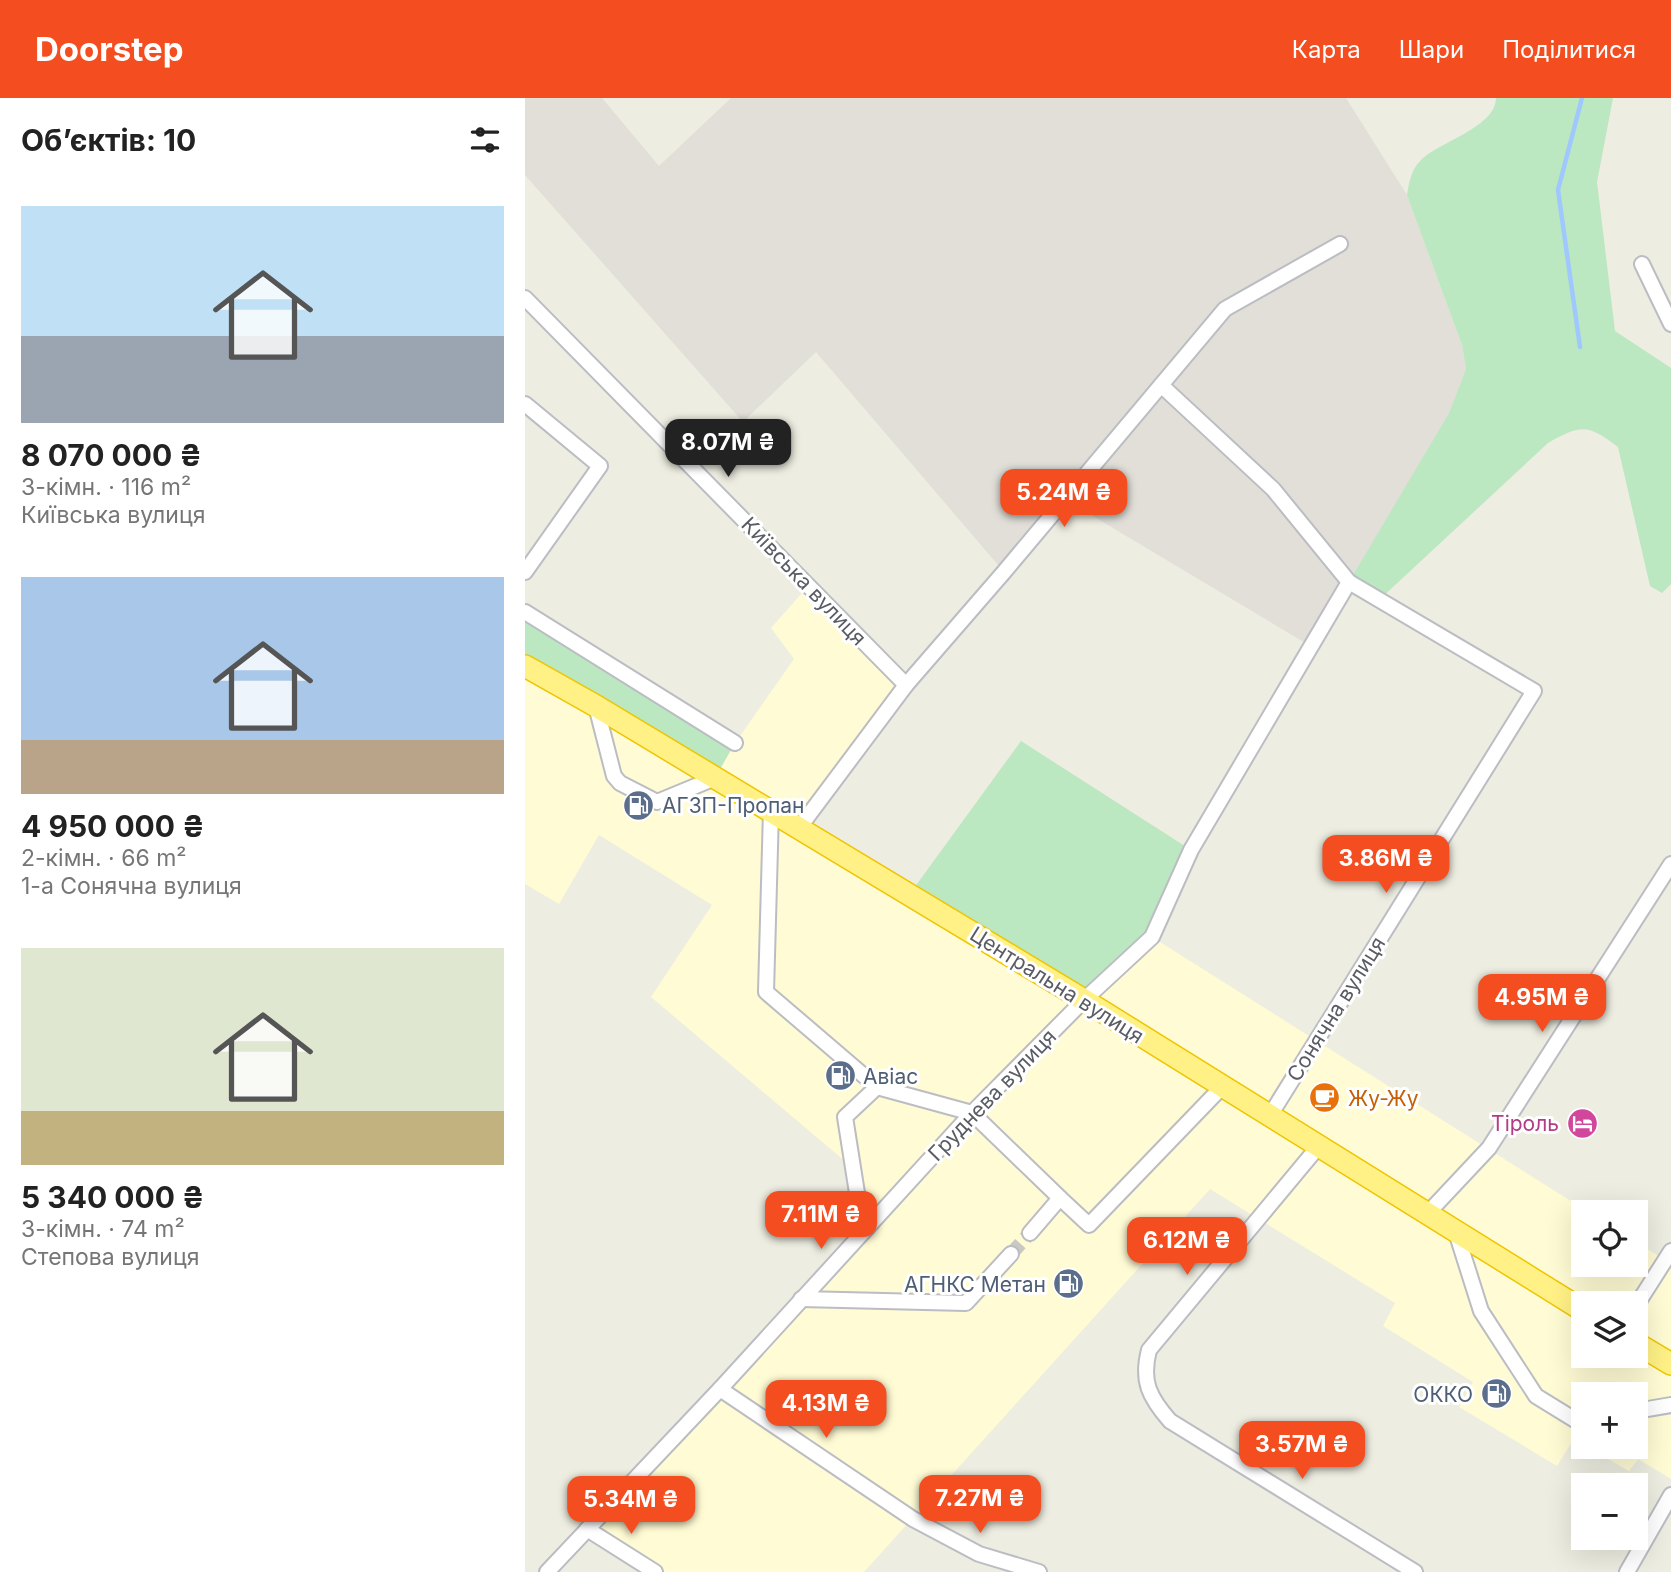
<!DOCTYPE html>
<html lang="uk">
<meta charset="utf-8">
<style>
body{margin:0;font-family:Inter,sans-serif;background:#f6f6f6;color:#222;height:100vh;display:flex;flex-direction:column;font-size:26px;white-space:nowrap}
*{box-sizing:border-box;margin:0}
p{font-size:23px;color:#767676}
.icon{flex:none;width:38px;height:38px;fill:none;stroke:currentColor;stroke-width:2;stroke-linecap:round;stroke-linejoin:round}
.map{position:relative;flex:1;overflow:hidden}
.drawer{display:flex;flex-direction:column;background:#fff;width:525px}
.drawer>*{flex:none}
.controls{position:absolute;left:1046px;top:1102px;display:grid;gap:14px}
.controls a{display:grid;place-items:center;width:77px;height:77px;border-radius:0px;background:#fff;box-shadow:0 7px 28px #0002;font-size:35px}
.price{position:absolute;translate:-50% -60px;padding:0 16px;border-radius:14px;background:#f44e20;color:#fff;font-size:23px;line-height:46px;filter:drop-shadow(0 2px 4px #0008)}
.price::after{content:'';position:absolute;left:50%;top:42px;width:21px;height:16px;margin-left:-10px;background:inherit;clip-path:polygon(0 0,100% 0,50% 100%)}
.price.on{background:#222;color:#fff}
ul{padding:0;list-style:none}
li{display:grid;align-content:center;gap:14px;height:371px;padding:0 21px}
li span{display:grid;place-items:center;height:217px;border-radius:0px;color:#555}
li>.icon{margin-inline-start:auto}
span .icon{width:126px;height:126px;fill:#fffc;stroke-width:1}
li b{font-size:30px}
h2{display:flex;justify-content:space-between;align-items:center;height:84px;padding:0 21px;font-size:30px}
header{display:flex;align-items:center;gap:42px;box-sizing:border-box;height:98px;padding:0 35px;background:#f44e20;color:#fff}
header strong{font-size:33px}
nav{display:flex;gap:38px;margin-inline-start:auto;font-size:24px}
main{display:flex;flex:1;min-height:0}
.map>svg:first-child{display:block}
.commercial{fill:#fffbd4;fill-rule:evenodd}
.industrial{fill:#e1dfd8}
.green{fill:#bbe7c1}
.lines{fill:none;stroke-linecap:round;stroke-linejoin:round}
.stream{stroke:#9fc8ff;stroke-width:4.5}
.minor-tunnel{stroke:#c9c9c2;stroke-width:14;stroke-dasharray:14 7;stroke-linecap:butt}
.minor-casing{stroke:#bbbdc3;stroke-width:18}
.highway-casing{stroke:#eec500;stroke-width:24}
.minor{stroke:#fff;stroke-width:14}
.highway{stroke:#fff186;stroke-width:21}
.labels{text-anchor:middle;dominant-baseline:central;stroke-width:6;stroke-linejoin:round;paint-order:stroke}
.street-label{font-size:21px;fill:#595c63;stroke:#fff}
.service-label{font-size:21px;fill:#4e5e75;stroke:#fff;text-anchor:start}
.food-label{font-size:21px;fill:#c56008;stroke:#fff;text-anchor:start}
.hotel-label{font-size:21px;fill:#b23c85;stroke:#fff;text-anchor:end}
</style>
<header>
<strong>Doorstep</strong>
<nav><a>Карта</a><a>Шари</a><a>Поділитися</a></nav>
</header>
<main>
<section class="drawer">
<h2>Об’єктів: 10<svg class="icon" aria-label="filters" viewBox="0 0 24 24"><path d="M4 7h16M4 17h16"/><circle cx="9" cy="7" r="2"/><circle cx="15" cy="17" r="2"/></svg></h2>
<ul>
<li><span style="background:linear-gradient(#bfe0f5 60%,#9aa5b1 0)"><svg class="icon" aria-label="home" viewBox="0 0 24 24"><path d="M3 11l9-7 9 7M6 9v11h12V9"/></svg></span><div><b>8 070 000 ₴</b><p>3-кімн. · 116 m²</p><p>Київська вулиця</p></div></li>
<li><span style="background:linear-gradient(#a9c7e8 75%,#b9a48a 0)"><svg class="icon" aria-label="home" viewBox="0 0 24 24"><path d="M3 11l9-7 9 7M6 9v11h12V9"/></svg></span><div><b>4 950 000 ₴</b><p>2-кімн. · 66 m²</p><p>1-а Сонячна вулиця</p></div></li>
<li><span style="background:linear-gradient(#dfe7d0 75%,#c2b280 0)"><svg class="icon" aria-label="home" viewBox="0 0 24 24"><path d="M3 11l9-7 9 7M6 9v11h12V9"/></svg></span><div><b>5 340 000 ₴</b><p>3-кімн. · 74 m²</p><p>Степова вулиця</p></div></li>
</ul>
</section>
<div class="map">
<svg width="1146" height="1474" viewBox="0 0 1146 1474">
<rect width="100%" height="100%" fill="#eeede1"/>
<path class="commercial" d="M284 487 381 587 274 730 559 902 627 839 1065 1115H1059V1167H1111V1144L1146 1166V1381L1113 1361 1104 1373 1062 1349H1111V1297H1059V1347L1048 1342 1032 1368 934 1309 948 1284 858 1228 870 1205 685 1091 339 1474H130L62 1431 337 1133 328 1070 126 899 187 807 74 737 34 806 0 786V570L210 645 269 561 246 530ZM1059 1206H1111V1258H1059Z"/>
<polygon class="industrial" points="0,0 77,0 134,68 206,0 821,0 882,97 937,247 941,271 924,315 787,549 541,402 479,474 291,254 218,324 0,77"/>
<g class="green">
<path d="M971 0H1088L1072 84 1090 233 1146 270V486L1137 495 1125 488 1093 349C1063 326 1056 326 1023 345L854 502 824 484 924 315 941 271 937 247 882 97C884 84 886 72 896 62 914 44 971 29 971 0Z"/>
<polygon points="0,514 210,645 190,680 0,568"/>
<polygon points="496,643 666,752 627,839 559,902 384,797"/>
</g>
<g class="lines">
<polyline class="stream" points="1055,249 1033,92 1057,0"/>
<polyline class="minor-tunnel" points="486,1156 505,1135"/>
<defs>
<g id="minor">
<polyline points="1117,166 1146,226"/>
<polyline points="0,200 381,587"/>
<polyline points="0,306 75,368 0,474"/>
<polyline points="0,514 210,645"/>
<polyline points="71,608 89,678 95,685 132,704 190,680"/>
<polyline points="246,713 241,894 352,989 447,1015 535,1100 505,1135"/>
<polyline points="274,730 381,587 479,474 700,211 815,146"/>
<polyline points="744,1019 1009,593 824,484"/>
<path d="M793 1049 624 1252C616 1283 624 1299 645 1323L890 1474"/>
<polyline points="535,1100 564,1127 696,990"/>
<polyline points="902,1116 964,1050 1146,766"/>
<polyline points="338,1133 320,1019 352,989"/>
<polyline points="931,1134 956,1213 1011,1298 1050,1322 1059,1321"/>
<polyline points="276,1201 441,1205 486,1156"/>
<polyline points="1111,1208 1146,1153"/>
<polyline points="195,1291 388,1421 454,1456 514,1474"/>
<polyline points="1111,1313 1146,1307"/>
<polyline points="62,1431 130,1474"/>
<polyline points="22,1474 195,1291 447,1015 559,902 627,839 666,752 824,484 748,391 636,287"/>
<polyline points="1102,1474 1146,1397"/>
</g>
<g id="highway">
<polyline points="0,568 71,608 559,902 1059,1213"/>
<polyline points="1111,1245 1146,1266"/>
</g>
</defs>
<use href="#minor" class="minor-casing"/>
<use href="#highway" class="highway-casing"/>
<use href="#minor" class="minor"/>
<use href="#highway" class="highway"/>
</g>
<defs>
<symbol id="fuel-disc" viewBox="-11 -11 22 22"><circle r="9.5" fill="#5c6f8a" stroke="#fff"/><path d="M-5.5-6h7V0h2V4h1.3V-2.5L3-4.5l.8-.8L6-3V5H2.5V1h-1V6h-7ZM-4.2-4.7v3.2H.2V-4.7Z" fill="#fff"/></symbol>
<symbol id="cafe-disc" viewBox="-11 -11 22 22"><circle r="9.5" fill="#e8710a" stroke="#fff"/><path d="M-5.5-4.5H6V0H3Q3 3.5 0 3.5H-2.5Q-5.5 3.5-5.5 0ZM3-3.2v2h1.7v-2ZM-6 4.5H4V6H-6Z" fill="#fff"/></symbol>
<symbol id="hotel-disc" viewBox="-11 -11 22 22"><circle r="9.5" fill="#d1479c" stroke="#fff"/><path d="M-6-4.5h1.5V1H6V5H4.5V3h-9V5H-6ZM-4 0a1.8 1.8 0 1 1 3.6 0ZM.5 0V-2.5h3Q6-2.5 6 0Z" fill="#fff"/></symbol>
</defs>
<g fill-rule="evenodd">
<use href="#fuel-disc" x="96" y="690" width="35" height="35"/>
<use href="#fuel-disc" x="298" y="960" width="35" height="35"/>
<use href="#cafe-disc" x="782" y="982" width="35" height="35"/>
<use href="#hotel-disc" x="1040" y="1008" width="35" height="35"/>
<use href="#fuel-disc" x="526" y="1168" width="35" height="35"/>
<use href="#fuel-disc" x="954" y="1278" width="35" height="35"/>
</g>
<g class="labels">
<g class="street-label">
<text transform="translate(279 483) rotate(46)">Київська вулиця</text>
<text transform="translate(532 887) rotate(32)">Центральна вулиця</text>
<text transform="translate(811 911) rotate(-58)">Сонячна вулиця</text>
<text transform="translate(467 997) rotate(-46)">Груднева вулиця</text>
</g>
<g class="service-label">
<text x="137" y="707">АГЗП-Пропан</text>
<text x="338" y="978">Авіас</text>
<text x="521" y="1186" text-anchor="end">АГНКС Метан</text>
<text x="948" y="1296" text-anchor="end">ОККО</text>
</g>
<g class="food-label">
<text x="823" y="1000">Жу-Жу</text>
</g>
<g class="hotel-label">
<text x="1034" y="1025">Тіроль</text>
</g>
</g>
</svg>
<div class="controls">
<a><svg class="icon" aria-label="locate" viewBox="0 0 24 24"><circle cx="12" cy="12" r="6"/><path d="M12 2v4M12 18v4M2 12h4M18 12h4"/></svg></a>
<a><svg class="icon" aria-label="layers" viewBox="0 0 24 24"><path d="M12 4l9 5-9 5-9-5zM3 14l9 5 9-5"/></svg></a>
<a>+</a>
<a>−</a>
</div>
<b class="price on" style="left:203px;top:381px">8.07M ₴</b>
<b class="price" style="left:539px;top:431px">5.24M ₴</b>
<b class="price" style="left:861px;top:797px">3.86M ₴</b>
<b class="price" style="left:1017px;top:936px">4.95M ₴</b>
<b class="price" style="left:296px;top:1153px">7.11M ₴</b>
<b class="price" style="left:662px;top:1179px">6.12M ₴</b>
<b class="price" style="left:301px;top:1342px">4.13M ₴</b>
<b class="price" style="left:777px;top:1383px">3.57M ₴</b>
<b class="price" style="left:455px;top:1437px">7.27M ₴</b>
<b class="price" style="left:106px;top:1438px">5.34M ₴</b>
</div>
</main>
